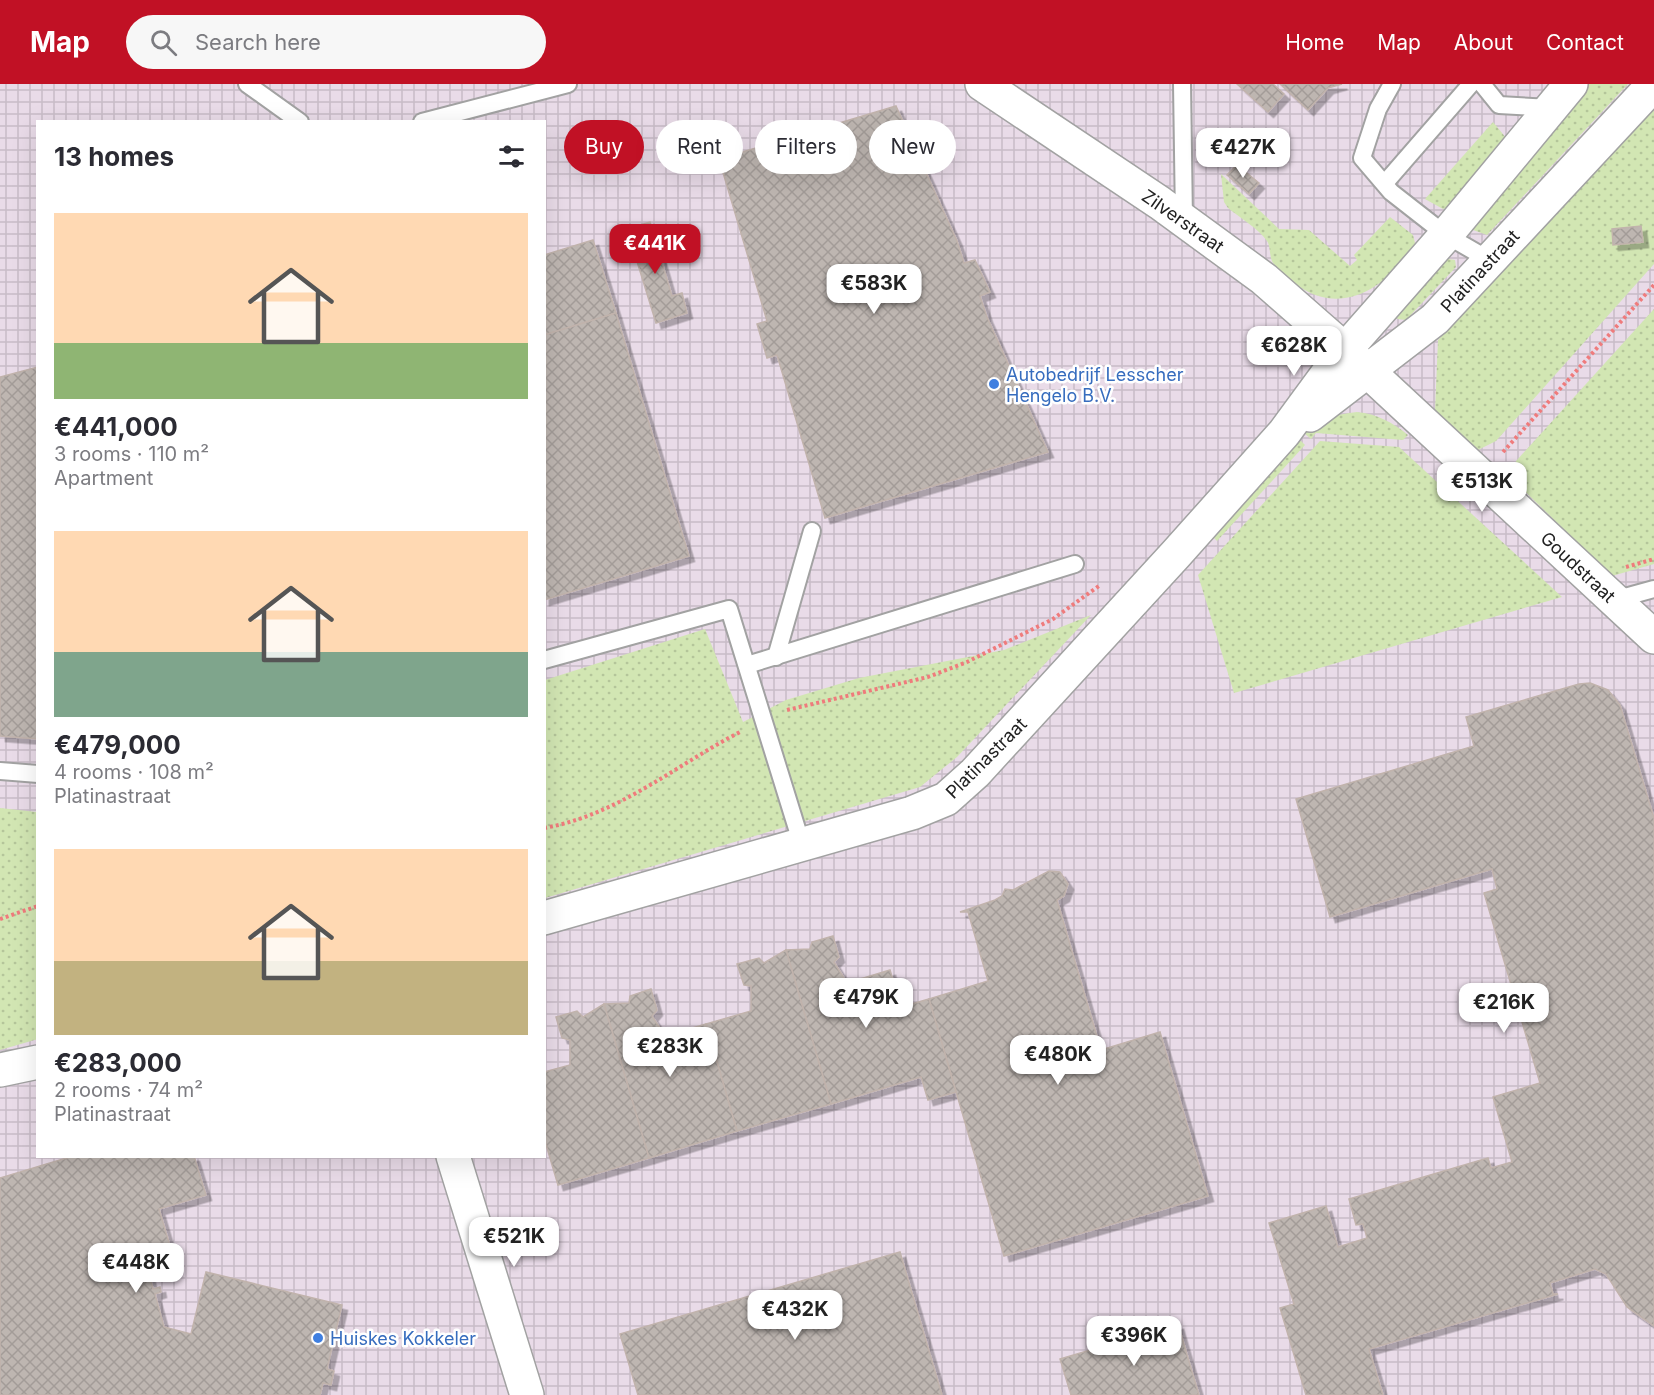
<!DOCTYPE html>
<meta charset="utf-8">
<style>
body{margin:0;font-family:Inter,sans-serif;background:#f7f7f7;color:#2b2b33;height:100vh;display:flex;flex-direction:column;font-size:22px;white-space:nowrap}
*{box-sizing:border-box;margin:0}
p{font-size:20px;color:#7c7c81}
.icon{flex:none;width:33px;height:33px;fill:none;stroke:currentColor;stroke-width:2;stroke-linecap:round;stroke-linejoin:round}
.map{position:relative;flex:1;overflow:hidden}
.panel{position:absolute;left:36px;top:36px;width:510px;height:1038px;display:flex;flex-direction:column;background:#fff;border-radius:0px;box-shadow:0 6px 24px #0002}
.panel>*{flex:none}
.top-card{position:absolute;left:564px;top:36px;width:570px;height:54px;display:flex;gap:12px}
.price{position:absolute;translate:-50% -51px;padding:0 14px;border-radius:12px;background:#fff;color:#222;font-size:20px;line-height:39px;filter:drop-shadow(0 2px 3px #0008)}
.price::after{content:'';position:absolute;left:50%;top:36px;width:18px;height:14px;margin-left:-9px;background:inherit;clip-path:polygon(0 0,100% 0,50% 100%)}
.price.selected{background:#c11125;color:#fff}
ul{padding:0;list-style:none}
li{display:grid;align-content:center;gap:12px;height:318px;padding:0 18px}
li span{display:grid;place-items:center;height:186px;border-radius:0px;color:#555}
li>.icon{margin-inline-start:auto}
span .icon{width:108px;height:108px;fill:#fffc;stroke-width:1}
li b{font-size:26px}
h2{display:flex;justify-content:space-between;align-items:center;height:72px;padding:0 18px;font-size:26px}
.chip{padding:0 21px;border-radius:27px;background:#fff;box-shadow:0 6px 24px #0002;font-size:21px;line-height:54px}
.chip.selected{background:#c11125;color:#fff}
header{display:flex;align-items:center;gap:36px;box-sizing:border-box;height:84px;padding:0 30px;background:#c11125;color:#fff}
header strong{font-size:28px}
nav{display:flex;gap:33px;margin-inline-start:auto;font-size:21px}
.search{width:420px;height:54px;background:#f7f7f7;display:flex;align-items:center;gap:15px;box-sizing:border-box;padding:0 21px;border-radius:33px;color:#7c7c81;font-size:22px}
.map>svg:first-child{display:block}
.industrial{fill:url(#industrial-grid);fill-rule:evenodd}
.grass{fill:url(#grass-dots)}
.building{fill:url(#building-cross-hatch);stroke:#c1b3ac;stroke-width:1.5;filter:url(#shadow)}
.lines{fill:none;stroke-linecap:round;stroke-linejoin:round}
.service-casing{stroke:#a2a2a2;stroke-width:20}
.minor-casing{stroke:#a2a2a2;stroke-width:36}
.path{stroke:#ef7b7c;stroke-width:4;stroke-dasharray:3 3;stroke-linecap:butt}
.service{stroke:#fff;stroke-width:16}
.minor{stroke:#fff;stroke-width:33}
.shop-dot{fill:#3f7fe0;stroke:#fff;stroke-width:2}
.labels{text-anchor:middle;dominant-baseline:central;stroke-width:5;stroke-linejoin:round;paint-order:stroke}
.street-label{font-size:18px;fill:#212121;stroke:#fff}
.shop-label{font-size:18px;fill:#366cbe;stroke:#fff;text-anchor:start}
</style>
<header>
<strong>Map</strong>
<div class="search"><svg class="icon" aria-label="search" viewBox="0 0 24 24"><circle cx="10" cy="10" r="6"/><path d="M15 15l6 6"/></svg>Search here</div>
<nav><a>Home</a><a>Map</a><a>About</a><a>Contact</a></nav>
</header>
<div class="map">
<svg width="1654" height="1311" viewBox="0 0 1654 1311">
<defs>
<pattern id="industrial-grid" width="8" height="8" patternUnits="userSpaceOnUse" patternTransform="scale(1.5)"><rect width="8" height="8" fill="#e9dbe8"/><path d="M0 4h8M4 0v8" fill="none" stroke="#c8bcc7"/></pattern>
<pattern id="grass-dots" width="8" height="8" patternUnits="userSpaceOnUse" patternTransform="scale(1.5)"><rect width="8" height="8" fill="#d2e6b3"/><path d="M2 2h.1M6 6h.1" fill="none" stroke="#b4c59a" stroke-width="1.8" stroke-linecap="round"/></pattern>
<pattern id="building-cross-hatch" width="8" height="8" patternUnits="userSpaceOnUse" patternTransform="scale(1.5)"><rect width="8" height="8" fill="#beb6b1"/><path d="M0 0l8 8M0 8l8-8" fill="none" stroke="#a39c98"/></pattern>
<filter id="shadow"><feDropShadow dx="5.5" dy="5.5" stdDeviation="0" flood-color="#0004"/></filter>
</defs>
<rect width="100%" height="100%" fill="#f1ede9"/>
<path class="industrial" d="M0 0H1654V1311H0ZM38 38H544V1072H38Z"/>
<g class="grass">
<polygon points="1588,0 1628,0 1487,151 1462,142"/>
<polygon points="1654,24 1654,180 1496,357 1478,366 1435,327 1438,256"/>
<polygon points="1493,38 1507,55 1452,122 1443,125 1425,115"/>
<path d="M1221 90 1279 145 1309 146 1350 182 1357 176 1354 171 1390 133 1413 151 1415 159C1389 203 1340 236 1293 198 1287 193 1278 186 1273 179 1269 173 1271 163 1267 157 1258 144 1240 134 1228 124L1224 118Z"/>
<polygon points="1434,173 1455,176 1456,183 1406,236 1398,235 1392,231"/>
<polygon points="1654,225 1654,480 1612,492 1511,394 1516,377"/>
<path d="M1357 328C1377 330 1392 338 1408 351L1403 356 1316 349 1311 355 1304 349C1321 335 1336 330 1357 328Z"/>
<polygon points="1299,355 1305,361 1217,457 1211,451"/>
<polygon points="1320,357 1399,363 1562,513 1234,609 1198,491"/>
<polygon points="1091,531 957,673 920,703 545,814 545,596 705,545 743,638 786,616 859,594 1004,566"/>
<polygon points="0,724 37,728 38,955 0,966"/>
</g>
<g class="building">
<polygon points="1237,0 1273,0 1284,10 1268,28"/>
<polygon points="1280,0 1342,0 1328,4 1308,26"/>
<polygon points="896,22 957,157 964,179 975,176 990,208 980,212 987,233 1048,368 825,434 777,271 767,274 757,240 767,237 719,75"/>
<polygon points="1237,81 1259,99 1249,110 1227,91"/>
<polygon points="650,138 672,212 682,209 687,229 656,239 627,145"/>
<polygon points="1641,142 1643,158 1613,161 1612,145"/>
<polygon points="593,156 616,229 544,251 544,171"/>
<polygon points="616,229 689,472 544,516 544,251"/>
<polygon points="38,283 38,655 0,652 0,293"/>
<polygon points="1590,599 1608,606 1620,621 1654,734 1654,1242 1627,1223 1606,1190 1595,1185 1550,1199 1553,1210 1558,1210 1369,1265 1383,1311 1306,1311 1280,1224 1294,1220 1269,1139 1326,1122 1338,1163 1367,1154 1363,1140 1356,1141 1349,1115 1488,1074 1491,1084 1512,1078 1493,1013 1540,999 1484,809 1497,805 1492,785 1330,833 1296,715 1474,662 1466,633 1579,600"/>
<polygon points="1049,787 1060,788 1068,800 1064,812 1057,816 1101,966 1160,948 1208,1112 1004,1172 929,915 988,897 968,828 960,828 995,816 1002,812 1005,805 1013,806"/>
<polygon points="833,852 839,873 834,878 847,899 890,886 901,923 929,915 956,1008 928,1016 921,993 831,1020 786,866 810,865 812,858"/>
<polygon points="786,866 831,1020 737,1047 706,940 751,927 751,902 744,901 737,880 759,874 764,879"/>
<polygon points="651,905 657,926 652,932 665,952 706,940 737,1047 649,1074 604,920 629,919 630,912"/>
<polygon points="604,920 649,1074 558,1101 544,1054 544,988 570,981 570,956 562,954 556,933 577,927 583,933"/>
<polygon points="73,1072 194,1072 206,1111 159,1125 176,1182 149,1190 153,1205 160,1203 161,1208 155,1210 164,1243 191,1250 206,1188 342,1221 327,1285 334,1287 331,1301 323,1299 320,1311 0,1311 0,1094"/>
<polygon points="900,1168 942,1311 638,1311 620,1250"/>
<polygon points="1178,1240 1199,1311 1071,1311 1060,1275"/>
</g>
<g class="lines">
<defs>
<g id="service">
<polyline points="247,0 300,38"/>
<polyline points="1182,0 1184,136"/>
<polyline points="1392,0 1378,25 1362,74 1391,108 1446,151 1491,177"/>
<polyline points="1482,0 1499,21 1550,24"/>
<polyline points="422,38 568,0"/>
<polyline points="1385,99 1471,0"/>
<polyline points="1614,516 1654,505"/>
<polyline points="776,573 812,447"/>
<polyline points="544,576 729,525 802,761"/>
<polyline points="747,581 1075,480"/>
<polyline points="0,687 38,690"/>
</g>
<g id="minor">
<polyline points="982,0 1160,119 1264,195 1345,266 1654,553"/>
<polyline points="1310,331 1435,235 1654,0"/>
<polyline points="544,834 912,729 946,715 975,689 1176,470 1284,349 1345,266 1446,151 1571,0"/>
<polyline points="0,986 38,978"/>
<polyline points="453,1072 527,1311"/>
</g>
</defs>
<use href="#service" class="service-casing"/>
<use href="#minor" class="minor-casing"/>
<g class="path">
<polyline points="1503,368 1654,201"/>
<polyline points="1626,483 1654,475"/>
<polyline points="787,626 928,593 967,578 1053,535 1099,502"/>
<path d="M544 744C619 731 677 680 742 647"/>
<polyline points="0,835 38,822"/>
</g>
<use href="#service" class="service"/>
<use href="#minor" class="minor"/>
</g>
<g class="shop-dot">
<circle cx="994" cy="300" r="6"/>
<circle cx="318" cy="1254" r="6"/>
</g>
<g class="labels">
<g class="street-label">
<text transform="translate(1183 137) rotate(35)">Zilverstraat</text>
<text transform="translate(1480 187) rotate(-47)">Platinastraat</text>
<text transform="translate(1578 483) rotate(43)">Goudstraat</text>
<text transform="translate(986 674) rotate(-45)">Platinastraat</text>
</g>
<g class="shop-label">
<text x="1006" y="290">Autobedrijf Lesscher<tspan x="1006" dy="21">Hengelo B.V.</tspan></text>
<text x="330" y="1254">Huiskes Kokkeler</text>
</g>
</g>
</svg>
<b class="price" style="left:1243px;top:95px">€427K</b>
<b class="price selected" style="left:655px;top:191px">€441K</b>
<b class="price" style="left:874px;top:231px">€583K</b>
<b class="price" style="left:1294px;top:293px">€628K</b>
<b class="price" style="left:1482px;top:429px">€513K</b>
<b class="price" style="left:866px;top:945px">€479K</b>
<b class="price" style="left:1504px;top:950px">€216K</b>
<b class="price" style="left:670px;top:994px">€283K</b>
<b class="price" style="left:1058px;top:1002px">€480K</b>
<b class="price" style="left:514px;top:1184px">€521K</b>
<b class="price" style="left:136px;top:1210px">€448K</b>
<b class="price" style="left:795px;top:1257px">€432K</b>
<b class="price" style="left:1134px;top:1283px">€396K</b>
<div class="top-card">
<a class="chip selected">Buy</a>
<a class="chip">Rent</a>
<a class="chip">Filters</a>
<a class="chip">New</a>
</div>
<section class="panel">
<h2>13 homes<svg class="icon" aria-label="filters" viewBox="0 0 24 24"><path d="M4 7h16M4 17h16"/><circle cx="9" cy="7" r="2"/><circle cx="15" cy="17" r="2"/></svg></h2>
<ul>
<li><span style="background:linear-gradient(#ffd9b3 70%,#8fb573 0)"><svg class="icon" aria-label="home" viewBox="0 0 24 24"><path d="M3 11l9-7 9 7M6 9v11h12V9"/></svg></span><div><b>€441,000</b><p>3 rooms · 110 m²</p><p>Apartment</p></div></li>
<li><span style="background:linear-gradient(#ffd9b3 65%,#7fa58c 0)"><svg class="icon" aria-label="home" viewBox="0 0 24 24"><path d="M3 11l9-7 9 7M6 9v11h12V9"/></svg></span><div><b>€479,000</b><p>4 rooms · 108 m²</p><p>Platinastraat</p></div></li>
<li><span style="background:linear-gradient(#ffd9b3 60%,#c2b280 0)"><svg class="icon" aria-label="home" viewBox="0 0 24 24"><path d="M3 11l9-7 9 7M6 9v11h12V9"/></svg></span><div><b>€283,000</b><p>2 rooms · 74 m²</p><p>Platinastraat</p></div></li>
</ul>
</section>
</div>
